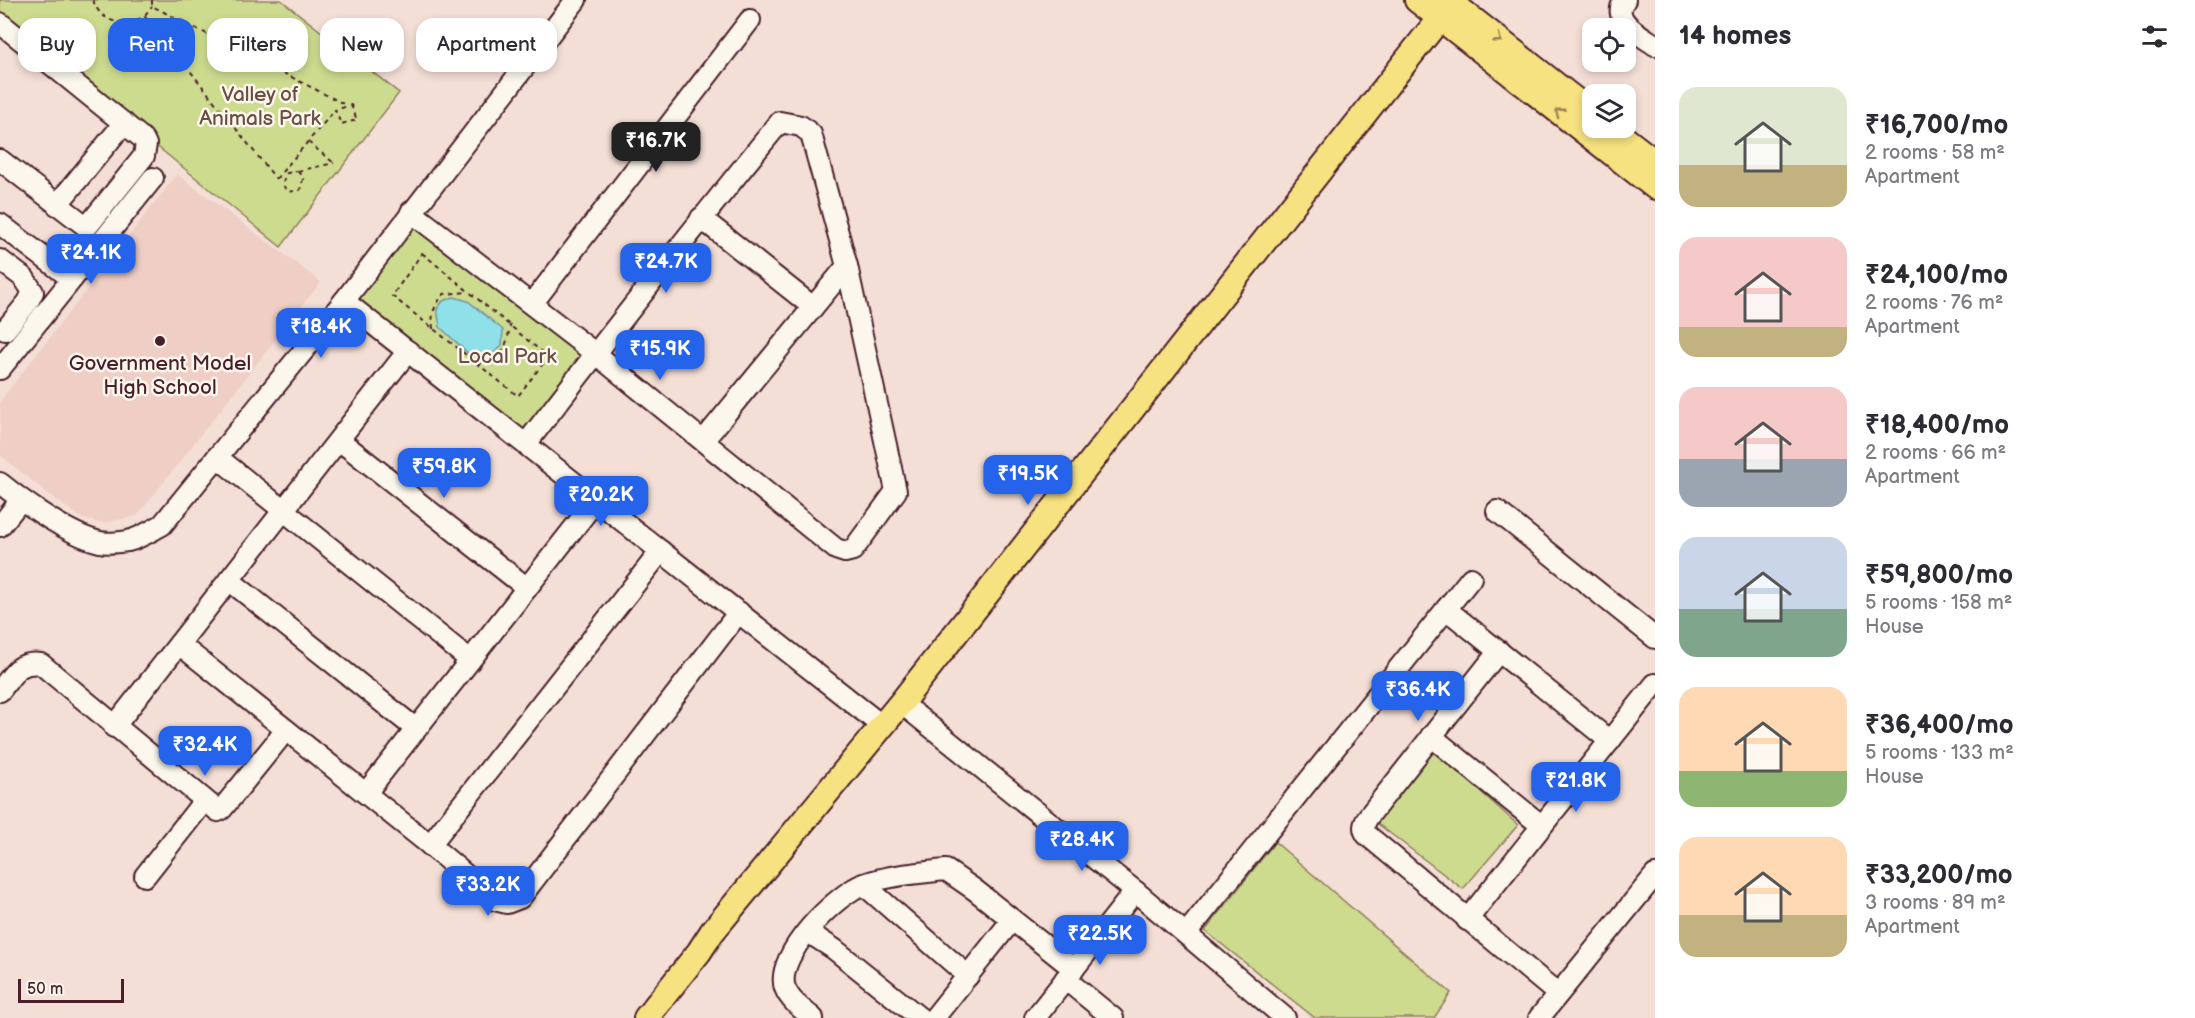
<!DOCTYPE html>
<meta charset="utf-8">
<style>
body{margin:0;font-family:"Balsamiq Sans",sans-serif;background:#f7f7f7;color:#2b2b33;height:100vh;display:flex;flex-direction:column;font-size:22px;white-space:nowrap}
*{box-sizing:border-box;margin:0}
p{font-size:20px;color:#7c7c81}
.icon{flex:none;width:33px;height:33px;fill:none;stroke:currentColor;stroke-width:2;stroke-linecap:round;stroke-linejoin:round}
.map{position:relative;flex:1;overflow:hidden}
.details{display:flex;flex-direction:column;background:#fff;width:540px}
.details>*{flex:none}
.guide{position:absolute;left:18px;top:18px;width:570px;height:54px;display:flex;gap:12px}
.buttons{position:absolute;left:1582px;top:18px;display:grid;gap:12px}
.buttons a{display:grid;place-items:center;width:54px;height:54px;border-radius:12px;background:#fff;box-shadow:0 3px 9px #0003;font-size:30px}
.scale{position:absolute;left:18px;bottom:15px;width:106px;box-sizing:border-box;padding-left:6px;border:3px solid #4a1f2b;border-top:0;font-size:16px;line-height:21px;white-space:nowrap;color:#4a1f2b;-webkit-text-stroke:4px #fbf7ec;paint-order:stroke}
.price{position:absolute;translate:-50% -51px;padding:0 14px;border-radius:12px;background:#2563eb;color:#fff;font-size:20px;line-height:39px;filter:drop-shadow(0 2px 3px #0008)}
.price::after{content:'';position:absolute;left:50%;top:36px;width:18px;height:14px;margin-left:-9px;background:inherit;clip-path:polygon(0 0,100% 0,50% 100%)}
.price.current{background:#222;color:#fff}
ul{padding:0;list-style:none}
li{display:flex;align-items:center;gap:18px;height:150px;padding:0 24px}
li span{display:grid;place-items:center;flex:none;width:168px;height:120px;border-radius:18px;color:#555}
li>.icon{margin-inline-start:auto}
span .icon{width:72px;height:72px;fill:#fffc;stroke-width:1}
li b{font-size:26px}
h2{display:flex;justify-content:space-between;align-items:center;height:72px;padding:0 24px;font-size:26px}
.chip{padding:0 21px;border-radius:18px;background:#fff;box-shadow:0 3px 9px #0003;font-size:21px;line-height:54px}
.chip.current{background:#2563eb;color:#fff}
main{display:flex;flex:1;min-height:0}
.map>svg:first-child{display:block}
.built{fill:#efcec6}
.green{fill:#cddb8f;stroke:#8c7d5d;stroke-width:1.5}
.water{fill:#8fe0e9;stroke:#73939d;stroke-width:1.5}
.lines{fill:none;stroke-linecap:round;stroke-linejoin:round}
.minor-casing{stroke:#4a1f2b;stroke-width:24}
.major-casing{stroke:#4a1f2b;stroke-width:28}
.path{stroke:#4a1f2b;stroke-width:2;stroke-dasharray:4.5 4.5;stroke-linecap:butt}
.minor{stroke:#fbf7ec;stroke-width:20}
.major{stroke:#f7e281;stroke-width:24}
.oneway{stroke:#a08056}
.poi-dot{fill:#4a1f2b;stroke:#fbf7ec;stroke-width:2}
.labels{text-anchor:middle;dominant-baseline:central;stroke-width:5;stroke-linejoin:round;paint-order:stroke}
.park-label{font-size:21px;fill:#6b4e44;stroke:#fbf7ec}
.poi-label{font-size:21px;fill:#4a1f2b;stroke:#fbf7ec}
</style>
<main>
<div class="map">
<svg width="1655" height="1018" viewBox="0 0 1655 1018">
<rect width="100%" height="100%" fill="#f4dfd6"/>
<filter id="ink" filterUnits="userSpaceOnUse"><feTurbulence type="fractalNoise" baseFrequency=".0167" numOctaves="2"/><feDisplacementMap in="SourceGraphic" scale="12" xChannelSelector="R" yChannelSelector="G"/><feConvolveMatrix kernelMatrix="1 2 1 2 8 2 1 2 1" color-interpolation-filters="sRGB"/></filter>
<g filter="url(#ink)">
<polygon class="built" points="177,174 321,282 137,516 103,523 83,519 43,490 0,455 0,401"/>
<g class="green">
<polygon points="0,0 281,0 399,93 281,247 0,19"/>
<polygon points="413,220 585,354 522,433 355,297"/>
<polygon points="1433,749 1518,825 1463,889 1374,821"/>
<polygon points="1275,842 1451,993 1434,1018 1315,1018 1205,931"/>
</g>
<polygon class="water" points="454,297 468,301 503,330 502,345 491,356 473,358 440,327 437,309 443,301"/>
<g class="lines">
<defs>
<g id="minor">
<path d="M1625 0C1609 20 1641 35 1655 45"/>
<polyline points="0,23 142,138 146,144 144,156 87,227 0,160"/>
<polyline points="57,205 124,123"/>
<path d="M411 212 596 354 836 549 845 552 853 550 896 491 847 266 811 134 801 126 780 122C693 228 609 336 526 444"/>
<polyline points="701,218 813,307"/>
<polyline points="0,224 72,279"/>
<polyline points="0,260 24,278 33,292 28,302 5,330"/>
<polyline points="344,301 881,725"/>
<polyline points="532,304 750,20"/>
<polyline points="0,369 153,178"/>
<polyline points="339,440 527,588"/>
<polyline points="704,440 847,266"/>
<polyline points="217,457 470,660"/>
<path d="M0 483C25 503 69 535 100 542 108 544 121 542 128 541 140 538 152 530 162 525L344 301 576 0"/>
<polyline points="1497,511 1655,638"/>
<polyline points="0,526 21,500"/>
<polyline points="229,580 416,729"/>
<polyline points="1446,609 1610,741"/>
<polyline points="179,644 430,845 495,900 507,903 520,898 739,612"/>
<path d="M1499 651 1368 817C1364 824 1362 828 1367 835L1558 994"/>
<path d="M0 691C13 675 17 661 41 664L218 811 222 809 286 730"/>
<polyline points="901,703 1135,891 1285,1018"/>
<polyline points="114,727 408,351"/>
<polyline points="1431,736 1542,826"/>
<polyline points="366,793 596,500"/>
<polyline points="430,845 661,551"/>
<polyline points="145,876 204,801"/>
<polyline points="863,884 968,976"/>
<polyline points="1467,920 1655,684"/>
<polyline points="808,932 834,949 920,1018"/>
<polyline points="1186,934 1471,578"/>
<polyline points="1065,979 1113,1018"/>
<path d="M813 1018C803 1010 790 1001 785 988 774 956 836 894 864 884 890 875 919 873 946 870L975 890 1074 969"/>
<polyline points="934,1018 1012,920"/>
<polyline points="1035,1018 1135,891"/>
<polyline points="1539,1018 1655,875"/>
</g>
<g id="major">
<polyline points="1417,0 1655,187"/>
<polyline points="1448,0 1593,114"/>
<polyline points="1611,128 1655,162"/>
<polyline points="646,1018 699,952 712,932 901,703 1454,0"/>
</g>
</defs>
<use href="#minor" class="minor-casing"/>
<use href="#major" class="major-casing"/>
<g class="path">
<path d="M93 0C100 22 124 29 144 16L160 33 276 179"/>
<polyline points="152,0 152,6 342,103 343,108"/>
<polyline points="145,15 152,6"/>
<polygon points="351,105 357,120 341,124 335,110"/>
<polyline points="308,142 334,163"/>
<polygon points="298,171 303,179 300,190 288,192 282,184 287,173"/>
<polyline points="298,171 334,163"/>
<polyline points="276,179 335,110"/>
<polygon points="422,253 548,357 518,396 392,296"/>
<path d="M433 329C431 313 434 306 444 294L468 292"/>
<path d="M477 364C502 360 507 348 510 325"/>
</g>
<use href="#minor" class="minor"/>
<use href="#major" class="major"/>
</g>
<defs><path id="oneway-chevron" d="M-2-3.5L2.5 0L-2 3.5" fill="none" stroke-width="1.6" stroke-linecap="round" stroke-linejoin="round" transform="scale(1.5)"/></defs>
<g class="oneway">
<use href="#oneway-chevron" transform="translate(1498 39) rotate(38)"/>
<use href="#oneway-chevron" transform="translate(1559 112) rotate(-142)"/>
</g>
</g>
<circle class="poi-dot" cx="160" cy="341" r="6"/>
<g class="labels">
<g class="park-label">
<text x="260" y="94">Valley of<tspan x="260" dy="24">Animals Park</tspan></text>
<text x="507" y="356">Local Park</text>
</g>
<g class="poi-label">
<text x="160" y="363">Government Model<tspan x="160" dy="24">High School</tspan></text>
</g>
</g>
</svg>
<div class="buttons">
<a><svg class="icon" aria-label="locate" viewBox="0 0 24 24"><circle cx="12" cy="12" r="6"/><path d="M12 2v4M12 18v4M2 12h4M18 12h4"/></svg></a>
<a><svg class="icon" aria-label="layers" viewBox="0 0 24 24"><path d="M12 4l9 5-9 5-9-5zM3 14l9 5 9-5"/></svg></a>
</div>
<div class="scale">50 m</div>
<b class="price current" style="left:656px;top:173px">₹16.7K</b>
<b class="price" style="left:91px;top:285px">₹24.1K</b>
<b class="price" style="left:666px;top:294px">₹24.7K</b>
<b class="price" style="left:321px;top:359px">₹18.4K</b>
<b class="price" style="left:660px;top:381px">₹15.9K</b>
<b class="price" style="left:444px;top:499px">₹59.8K</b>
<b class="price" style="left:1028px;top:506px">₹19.5K</b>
<b class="price" style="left:601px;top:527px">₹20.2K</b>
<b class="price" style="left:1418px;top:722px">₹36.4K</b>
<b class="price" style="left:205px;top:777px">₹32.4K</b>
<b class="price" style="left:1576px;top:813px">₹21.8K</b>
<b class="price" style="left:1082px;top:872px">₹28.4K</b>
<b class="price" style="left:488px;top:917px">₹33.2K</b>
<b class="price" style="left:1100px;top:966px">₹22.5K</b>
<div class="guide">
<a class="chip">Buy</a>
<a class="chip current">Rent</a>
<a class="chip">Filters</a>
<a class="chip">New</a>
<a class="chip">Apartment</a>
</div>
</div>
<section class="details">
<h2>14 homes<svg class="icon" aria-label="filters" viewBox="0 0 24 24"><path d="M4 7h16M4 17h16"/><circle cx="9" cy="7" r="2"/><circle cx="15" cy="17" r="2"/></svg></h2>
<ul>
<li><span style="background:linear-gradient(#dfe7d0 65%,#c2b280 0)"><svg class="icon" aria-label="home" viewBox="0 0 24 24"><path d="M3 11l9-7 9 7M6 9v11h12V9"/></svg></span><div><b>₹16,700/mo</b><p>2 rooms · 58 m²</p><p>Apartment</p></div></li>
<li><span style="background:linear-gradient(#f6c9c9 75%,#c2b280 0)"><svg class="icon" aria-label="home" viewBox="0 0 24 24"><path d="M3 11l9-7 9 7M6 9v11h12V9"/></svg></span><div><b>₹24,100/mo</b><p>2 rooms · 76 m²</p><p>Apartment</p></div></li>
<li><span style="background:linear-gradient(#f6c9c9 60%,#9aa5b1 0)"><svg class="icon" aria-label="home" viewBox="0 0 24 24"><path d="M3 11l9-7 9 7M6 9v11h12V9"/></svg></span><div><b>₹18,400/mo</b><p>2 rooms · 66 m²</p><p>Apartment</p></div></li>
<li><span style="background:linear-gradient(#c9d6e8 60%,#7fa58c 0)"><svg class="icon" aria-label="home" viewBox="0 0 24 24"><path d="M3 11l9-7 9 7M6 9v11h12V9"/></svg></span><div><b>₹59,800/mo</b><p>5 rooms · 158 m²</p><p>House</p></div></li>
<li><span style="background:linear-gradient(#ffd9b3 70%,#8fb573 0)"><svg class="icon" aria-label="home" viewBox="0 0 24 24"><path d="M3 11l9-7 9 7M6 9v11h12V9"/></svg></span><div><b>₹36,400/mo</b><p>5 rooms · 133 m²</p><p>House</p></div></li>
<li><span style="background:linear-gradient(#ffd9b3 65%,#c2b280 0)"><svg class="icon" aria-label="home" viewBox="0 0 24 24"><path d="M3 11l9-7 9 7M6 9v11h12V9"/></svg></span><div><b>₹33,200/mo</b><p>3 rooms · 89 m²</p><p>Apartment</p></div></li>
</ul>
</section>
</main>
